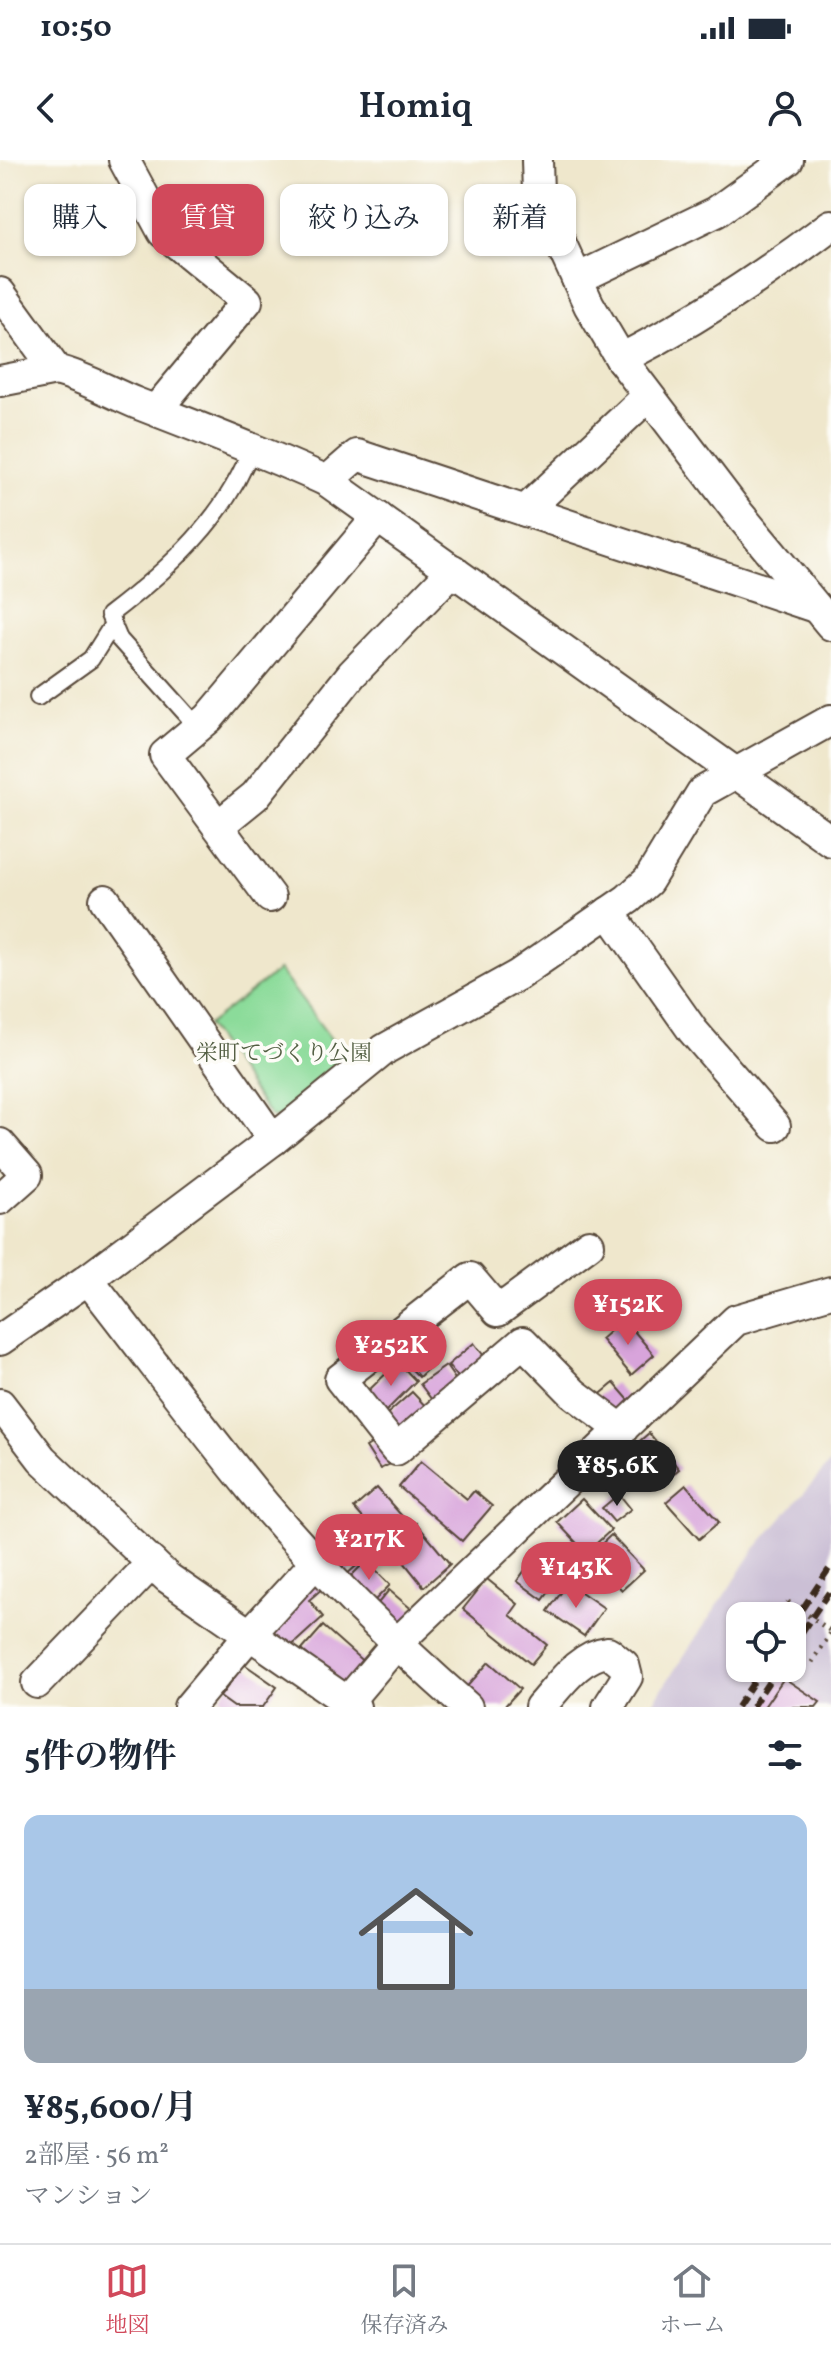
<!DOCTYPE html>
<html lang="ja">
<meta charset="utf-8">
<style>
body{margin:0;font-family:Vollkorn,"Noto Serif JP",serif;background:#f6f6f7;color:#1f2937;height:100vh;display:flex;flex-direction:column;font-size:30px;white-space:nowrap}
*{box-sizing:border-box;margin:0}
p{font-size:26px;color:#747a83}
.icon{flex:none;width:44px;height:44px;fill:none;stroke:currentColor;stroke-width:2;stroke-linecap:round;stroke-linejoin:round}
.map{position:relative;height:1547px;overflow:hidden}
.side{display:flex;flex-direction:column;background:#fff;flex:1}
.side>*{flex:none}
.hud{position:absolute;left:24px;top:24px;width:784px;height:72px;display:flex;gap:16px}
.buttons{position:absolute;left:726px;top:1442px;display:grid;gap:16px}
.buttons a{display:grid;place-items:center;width:80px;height:80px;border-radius:16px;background:#fff;box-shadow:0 2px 6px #0004;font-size:40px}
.price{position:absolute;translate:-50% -68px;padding:0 18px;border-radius:28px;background:#d1495b;color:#fff;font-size:26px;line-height:52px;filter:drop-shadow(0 2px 4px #0008)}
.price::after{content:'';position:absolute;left:50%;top:48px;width:24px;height:18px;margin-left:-12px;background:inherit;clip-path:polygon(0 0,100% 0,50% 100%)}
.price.selected{background:#222;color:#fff}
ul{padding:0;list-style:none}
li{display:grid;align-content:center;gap:16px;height:424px;padding:0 24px}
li+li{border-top:2px solid #e0e1e3}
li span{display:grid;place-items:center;height:248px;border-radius:16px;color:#555}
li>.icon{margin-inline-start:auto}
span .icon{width:144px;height:144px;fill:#fffc;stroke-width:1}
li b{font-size:34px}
h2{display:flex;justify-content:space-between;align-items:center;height:96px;padding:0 24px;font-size:34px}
.tag{padding:0 28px;border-radius:16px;background:#fff;box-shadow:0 2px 6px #0004;font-size:28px;line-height:72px}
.tag.selected{background:#d1495b;color:#fff}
.status{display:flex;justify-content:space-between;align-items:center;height:56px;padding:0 40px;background:#fff;direction:ltr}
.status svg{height:22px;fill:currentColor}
header{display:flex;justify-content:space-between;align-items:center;height:104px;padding:0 24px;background:#fff;font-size:36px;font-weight:600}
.tabs{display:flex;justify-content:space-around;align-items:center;height:112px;border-top:2px solid #e0e1e3;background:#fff;font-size:22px;color:#747a83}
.tabs a{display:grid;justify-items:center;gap:4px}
.tabs .selected{color:#d1495b}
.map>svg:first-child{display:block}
.industrial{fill:#cbbfd5;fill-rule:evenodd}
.green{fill:#8bdb9a;stroke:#63825c;stroke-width:2}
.building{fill:#d8a4db}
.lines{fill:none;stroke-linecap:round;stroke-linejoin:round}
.service-casing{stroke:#564638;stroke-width:20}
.minor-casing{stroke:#564638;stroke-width:34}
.path{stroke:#564638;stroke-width:5;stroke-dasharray:2 6;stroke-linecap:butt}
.service{stroke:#fff;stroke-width:16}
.minor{stroke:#fff;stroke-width:30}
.rail{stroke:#3b2a1e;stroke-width:6;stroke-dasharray:12 6;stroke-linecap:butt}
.path-bridge{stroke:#564638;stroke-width:5;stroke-dasharray:2 6;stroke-linecap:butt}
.labels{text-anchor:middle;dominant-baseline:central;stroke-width:7;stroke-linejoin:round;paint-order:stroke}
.park-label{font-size:22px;fill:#535f43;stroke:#fdfcf7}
</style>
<div class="status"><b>10:50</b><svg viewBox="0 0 49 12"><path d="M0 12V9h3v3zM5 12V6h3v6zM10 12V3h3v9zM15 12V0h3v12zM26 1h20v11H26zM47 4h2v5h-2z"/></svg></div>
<header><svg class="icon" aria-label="back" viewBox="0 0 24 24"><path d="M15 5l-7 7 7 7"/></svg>Homiq<svg class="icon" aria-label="person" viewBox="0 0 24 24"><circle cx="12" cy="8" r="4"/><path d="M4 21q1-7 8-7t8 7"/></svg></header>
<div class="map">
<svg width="831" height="1547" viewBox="0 0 831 1547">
<rect width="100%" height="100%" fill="#fdfcf7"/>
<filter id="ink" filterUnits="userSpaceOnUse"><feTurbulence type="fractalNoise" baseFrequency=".0125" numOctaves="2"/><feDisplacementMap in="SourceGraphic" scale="16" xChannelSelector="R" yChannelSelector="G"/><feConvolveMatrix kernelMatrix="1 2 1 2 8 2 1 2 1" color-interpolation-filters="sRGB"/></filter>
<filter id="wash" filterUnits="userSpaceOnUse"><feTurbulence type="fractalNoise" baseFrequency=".006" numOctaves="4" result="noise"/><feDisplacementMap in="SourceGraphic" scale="32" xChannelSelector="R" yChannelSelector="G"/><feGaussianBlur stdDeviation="1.8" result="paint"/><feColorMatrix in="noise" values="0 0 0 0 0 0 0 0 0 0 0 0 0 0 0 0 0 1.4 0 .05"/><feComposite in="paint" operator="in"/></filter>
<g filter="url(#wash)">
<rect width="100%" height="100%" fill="#efe7cc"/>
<path class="industrial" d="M831 1302V1547H650L755 1389ZM740 1456H792V1508H740Z"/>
<polygon class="green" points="279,810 350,904 282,958 271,957 207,865"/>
<g id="blocks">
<g class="building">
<polygon points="624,1159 654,1195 631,1215 601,1179"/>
<polygon points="422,1182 438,1199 419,1217 403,1200"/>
<polygon points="474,1183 490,1204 464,1224 448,1205"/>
<polygon points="398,1202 416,1221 384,1253 365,1234"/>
<polygon points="446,1206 457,1222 432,1240 420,1224"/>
<polygon points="614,1223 634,1246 618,1261 597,1237"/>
<polygon points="412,1232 431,1252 406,1276 386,1255"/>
<polygon points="649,1273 679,1309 656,1328 626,1293"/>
<polygon points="379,1279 394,1302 380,1309 366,1287"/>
<polygon points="421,1301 467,1339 474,1331 492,1346 462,1381 399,1327"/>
<polygon points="686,1325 719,1362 699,1379 666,1342"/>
<polygon points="377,1328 409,1364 386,1384 354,1348"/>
<polygon points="619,1334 631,1349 614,1362 602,1348"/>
<polygon points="582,1339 611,1370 586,1393 557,1362"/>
<polygon points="416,1363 450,1404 424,1427 391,1386"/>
<polygon points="611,1375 644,1410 622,1430 589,1396"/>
<polygon points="341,1376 363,1400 346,1415 324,1391"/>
<polygon points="366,1401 390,1425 373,1442 348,1419"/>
<polygon points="531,1402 557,1421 543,1440 517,1421"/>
<polygon points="487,1419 518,1444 510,1455 547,1485 531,1504 463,1449"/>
<polygon points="316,1420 323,1428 309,1440 323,1457 288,1489 266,1465"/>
<polygon points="568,1423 604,1448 584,1476 548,1451"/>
<polygon points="389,1430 415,1452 400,1470 374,1448"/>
<polygon points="323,1466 367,1505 346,1529 302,1490"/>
<polygon points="489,1502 520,1529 504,1547 481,1547 463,1531"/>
<polygon points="244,1504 277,1527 263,1547 234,1547 220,1537"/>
<polygon points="784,1518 820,1542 816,1547 764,1547"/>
</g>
</g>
</g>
<g filter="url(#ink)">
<use href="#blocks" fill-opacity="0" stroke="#564638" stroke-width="2"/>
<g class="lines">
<defs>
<g id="service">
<polyline points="38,537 91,499 113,464"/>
<path d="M198 567 119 479 109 455C168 410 227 357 252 287"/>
</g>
<g id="minor">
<polyline points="124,0 163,72 247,141 156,250"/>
<polyline points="537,0 538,34 589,145 621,199 739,354 831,465"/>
<polyline points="577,119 716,52 788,0"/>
<path d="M0 133 56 210C84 217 109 232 136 243 200 268 264 292 327 321L831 681"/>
<path d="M621 199C695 161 765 115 831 65"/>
<polyline points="0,221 56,210"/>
<polyline points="327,321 357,295 815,447"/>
<polyline points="525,351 648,236"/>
<polyline points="218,666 255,636 352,514 453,410"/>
<polyline points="270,737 165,595 209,558 378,357"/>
<polyline points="105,740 273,980"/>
<polyline points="609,752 693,871 775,966"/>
<polyline points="0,984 27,1015 0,1039"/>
<polyline points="589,1084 498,1151 470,1118 340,1219 396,1290 523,1182 573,1233 622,1270"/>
<path d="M88 1119C143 1189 196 1261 253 1331 317 1409 391 1480 467 1547"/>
<polyline points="0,1180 88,1119 273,980 385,889 518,815 628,739 648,721 702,632 831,560"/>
<polyline points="0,1244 42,1299 168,1418 355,1547"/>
<polyline points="37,1523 152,1403"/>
<polyline points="189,1547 250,1474 316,1402"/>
<polyline points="343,1547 396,1484 736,1160 831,1132"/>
<path d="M540 1547C559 1526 579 1495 608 1492L624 1505 627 1517 608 1547"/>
</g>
</defs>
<use href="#service" class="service-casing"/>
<use href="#minor" class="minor-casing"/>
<g class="path">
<polyline points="779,1456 788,1442"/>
<polyline points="812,1502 831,1473"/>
</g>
<use href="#service" class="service"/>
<use href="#minor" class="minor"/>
<g class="rail">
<polyline points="792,1464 831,1406"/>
<polyline points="792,1487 831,1429"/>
<polyline points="737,1547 763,1508"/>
<polyline points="752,1547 778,1508"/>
</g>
<polyline class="path-bridge" points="788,1442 831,1471"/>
</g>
</g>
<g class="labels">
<g class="park-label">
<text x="284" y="894">栄町てづくり公園</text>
</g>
</g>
</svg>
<div class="buttons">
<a><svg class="icon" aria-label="locate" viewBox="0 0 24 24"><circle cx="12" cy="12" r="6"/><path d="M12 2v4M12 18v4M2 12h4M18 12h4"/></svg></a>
</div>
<b class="price" style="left:628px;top:1187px">¥152K</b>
<b class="price" style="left:391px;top:1228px">¥252K</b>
<b class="price selected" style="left:617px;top:1348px">¥85.6K</b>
<b class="price" style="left:369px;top:1422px">¥217K</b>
<b class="price" style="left:576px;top:1450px">¥143K</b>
<div class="hud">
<a class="tag">購入</a>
<a class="tag selected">賃貸</a>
<a class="tag">絞り込み</a>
<a class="tag">新着</a>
</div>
</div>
<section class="side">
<h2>5件の物件<svg class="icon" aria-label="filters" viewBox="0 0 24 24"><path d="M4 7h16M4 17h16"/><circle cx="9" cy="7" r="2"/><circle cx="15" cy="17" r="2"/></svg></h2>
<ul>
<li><span style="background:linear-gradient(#a9c7e8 70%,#9aa5b1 0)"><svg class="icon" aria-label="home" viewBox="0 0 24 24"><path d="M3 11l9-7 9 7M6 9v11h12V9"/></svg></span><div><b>¥85,600/月</b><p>2部屋 · 56 m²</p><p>マンション</p></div></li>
</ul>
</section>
<nav class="tabs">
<a class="selected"><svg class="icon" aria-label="map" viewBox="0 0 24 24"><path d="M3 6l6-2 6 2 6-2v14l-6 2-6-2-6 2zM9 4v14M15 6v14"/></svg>地図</a>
<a><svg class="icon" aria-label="saved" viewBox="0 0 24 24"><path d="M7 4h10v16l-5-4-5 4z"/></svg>保存済み</a>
<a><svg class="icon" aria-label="home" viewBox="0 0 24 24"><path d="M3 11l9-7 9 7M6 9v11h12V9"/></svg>ホーム</a>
</nav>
